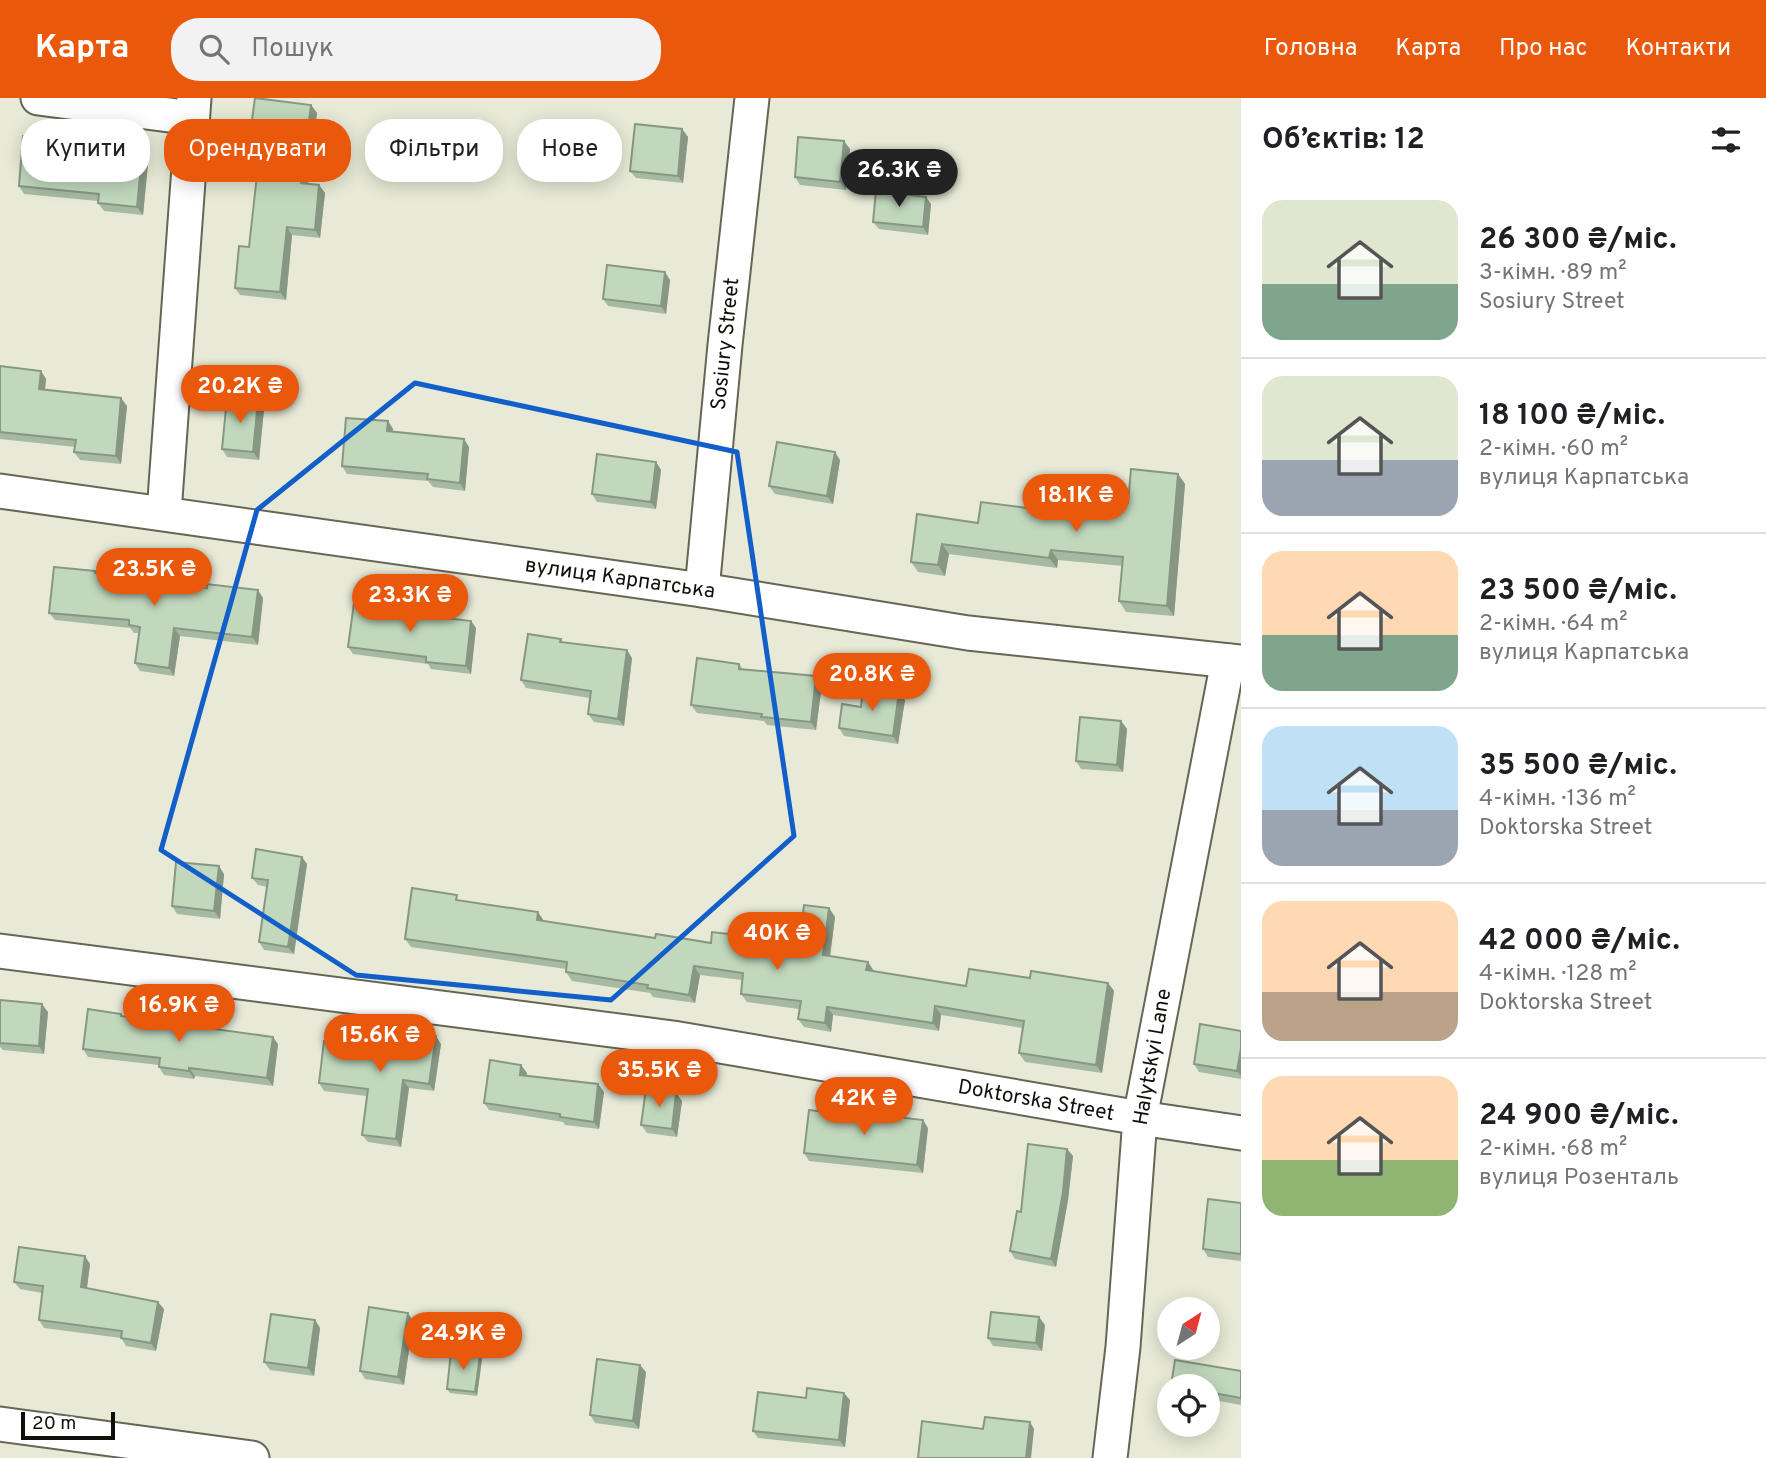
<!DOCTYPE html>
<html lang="uk">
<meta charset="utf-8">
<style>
body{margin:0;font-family:Overpass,sans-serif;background:#f2f2f2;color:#202124;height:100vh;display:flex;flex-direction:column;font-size:26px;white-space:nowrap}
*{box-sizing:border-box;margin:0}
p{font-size:23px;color:#757577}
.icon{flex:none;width:38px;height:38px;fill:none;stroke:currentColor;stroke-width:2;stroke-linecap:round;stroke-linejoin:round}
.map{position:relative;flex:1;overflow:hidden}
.details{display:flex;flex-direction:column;background:#fff;width:525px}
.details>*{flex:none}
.banner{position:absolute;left:21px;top:21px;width:665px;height:63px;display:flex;gap:14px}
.needle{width:46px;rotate:36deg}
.tools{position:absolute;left:1157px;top:1199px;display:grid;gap:14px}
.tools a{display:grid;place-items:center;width:63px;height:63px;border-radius:50%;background:#fff;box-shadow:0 4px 18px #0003;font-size:35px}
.scale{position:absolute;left:21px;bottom:18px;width:94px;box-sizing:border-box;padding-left:7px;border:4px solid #10100a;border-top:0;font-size:19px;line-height:24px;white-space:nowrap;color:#10100a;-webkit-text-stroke:5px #fff;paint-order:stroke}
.price{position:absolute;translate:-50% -60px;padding:0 16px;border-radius:24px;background:#ea580c;color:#fff;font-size:23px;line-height:46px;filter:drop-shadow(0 2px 4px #0008)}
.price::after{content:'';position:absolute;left:50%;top:42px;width:21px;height:16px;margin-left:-10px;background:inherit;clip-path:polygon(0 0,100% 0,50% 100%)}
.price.on{background:#222;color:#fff}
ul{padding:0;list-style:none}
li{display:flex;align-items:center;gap:21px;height:175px;padding:0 21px}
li+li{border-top:2px solid #e0e0e0}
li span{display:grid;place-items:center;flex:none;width:196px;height:140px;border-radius:21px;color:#555}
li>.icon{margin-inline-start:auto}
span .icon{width:84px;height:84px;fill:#fffc;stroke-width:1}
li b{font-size:30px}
h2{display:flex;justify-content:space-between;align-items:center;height:84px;padding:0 21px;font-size:30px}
.pill{padding:0 24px;border-radius:28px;background:#fff;box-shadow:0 4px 18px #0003;font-size:24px;line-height:63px}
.pill.on{background:#ea580c;color:#fff}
header{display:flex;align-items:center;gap:42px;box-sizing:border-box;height:98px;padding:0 35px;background:#ea580c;color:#fff}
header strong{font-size:33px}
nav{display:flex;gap:38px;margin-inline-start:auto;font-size:24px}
.search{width:490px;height:63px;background:#f2f2f2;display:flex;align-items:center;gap:18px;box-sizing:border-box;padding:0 24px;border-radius:28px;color:#757577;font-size:26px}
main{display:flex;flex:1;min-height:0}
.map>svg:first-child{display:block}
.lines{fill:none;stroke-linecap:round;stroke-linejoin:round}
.minor-casing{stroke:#656656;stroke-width:37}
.minor{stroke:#fff;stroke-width:33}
.wall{fill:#a6baa3}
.shaded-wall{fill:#879784}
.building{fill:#c1d8bd;stroke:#879784;stroke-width:2}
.marked{fill:none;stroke:#125fc9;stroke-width:5;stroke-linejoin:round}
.labels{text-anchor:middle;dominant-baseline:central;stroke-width:7;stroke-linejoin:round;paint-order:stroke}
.street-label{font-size:21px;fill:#10100a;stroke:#fff}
</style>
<header>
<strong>Карта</strong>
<div class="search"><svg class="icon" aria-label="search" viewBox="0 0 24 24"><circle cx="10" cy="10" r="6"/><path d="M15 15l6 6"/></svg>Пошук</div>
<nav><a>Головна</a><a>Карта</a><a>Про нас</a><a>Контакти</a></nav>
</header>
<main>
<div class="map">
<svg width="1241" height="1360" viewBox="0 0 1241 1360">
<rect width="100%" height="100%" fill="#e8ead7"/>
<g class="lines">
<defs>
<g id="minor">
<polyline points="38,0 192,20"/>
<polyline points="0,393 702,492 968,535 1241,564"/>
<polyline points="164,415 194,0"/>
<polyline points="702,492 725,247 752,0"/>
<polyline points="0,853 673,940 1140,1020 1241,1035"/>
<polyline points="0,1326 252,1360"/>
<polyline points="1110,1360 1123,1249 1140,1020 1228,563"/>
</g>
</defs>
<use href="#minor" class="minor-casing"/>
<use href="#minor" class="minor"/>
</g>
<g class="wall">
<polygon points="311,7 317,15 308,86 319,87 325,95 320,140 292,137 286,202 240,197 235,190 249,149 258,66 253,66 247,58"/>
<polygon points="682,31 688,39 683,85 636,80 630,73"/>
<polygon points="59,41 64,51 142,58 148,66 143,117 104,113 98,105 98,103 24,96 19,88"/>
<polygon points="850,51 846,92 800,87 795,79"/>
<polygon points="931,106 928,137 879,131 873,124"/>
<polygon points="670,182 666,216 608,208 603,201"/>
<polygon points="0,268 41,273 46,281 45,292 127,308 121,366 80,362 74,354 75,349 0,341"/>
<polygon points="258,303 264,311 259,362 227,359 222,351"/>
<polygon points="388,323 393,331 393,334 469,349 465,393 433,389 428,383 347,376 342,368"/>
<polygon points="840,362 833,406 775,396 769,388"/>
<polygon points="656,364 661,372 656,411 597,404 592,396"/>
<polygon points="1178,376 1185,386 1174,518 1126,514 1119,503 1123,468 1058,462 1057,470 949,456 945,478 918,474 911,464 978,425 1088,418 1128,405"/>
<polygon points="96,473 97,475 263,500 258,547 180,538 174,578 140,573 135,565 139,535 134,535 130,530 55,522 49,515"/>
<polygon points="397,511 399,514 471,523 476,530 471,576 431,571 428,566 353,556 348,549"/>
<polygon points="561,541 563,544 632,560 624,628 594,624 588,616 590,600 526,590 521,582"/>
<polygon points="739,566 743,571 816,578 822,586 816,632 767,627 764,623 697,615 691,607"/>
<polygon points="905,602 898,646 844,638 839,630"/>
<polygon points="1121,623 1127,631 1123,674 1081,671 1076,663"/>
<polygon points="307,766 294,856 264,852 259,844 267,789 258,787 252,780"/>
<polygon points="224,776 220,821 177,816 172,808"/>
<polygon points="461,803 544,823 655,840 711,845 799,844 829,810 835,819 830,858 873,874 966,888 1030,880 1108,885 1114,893 1102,975 1025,964 1019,955 1022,930 941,917 939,933 833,917 831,934 804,929 798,921 799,911 747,904 741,896 742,882 700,877 695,905 653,899 650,895 572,883 566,874 566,871 411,849 405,841"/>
<polygon points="0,902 48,914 44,956 3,952 0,949"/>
<polygon points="121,916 123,918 278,946 273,988 195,978 194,981 164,977 159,969 159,967 88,959 83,951"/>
<polygon points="1241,933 1241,981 1199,974 1194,966"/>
<polygon points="441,946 434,993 409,990 401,1049 368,1044 362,1037 367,998 324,993 319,985"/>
<polygon points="527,975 526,978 598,986 604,994 599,1031 565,1027 563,1024 489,1012 484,1005"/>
<polygon points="676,995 682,1003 677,1039 647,1035 641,1027"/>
<polygon points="928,1030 923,1075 809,1063 804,1055"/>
<polygon points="1067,1051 1073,1058 1068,1102 1056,1169 1015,1161 1010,1153 1021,1114"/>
<polygon points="1241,1105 1241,1163 1208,1159 1203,1151"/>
<polygon points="90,1166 87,1190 164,1211 156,1253 126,1248 121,1240 44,1230 39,1222 42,1195 20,1191 14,1184"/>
<polygon points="315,1222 320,1230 314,1278 270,1272 264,1264"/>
<polygon points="413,1223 404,1287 365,1281 360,1273"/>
<polygon points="1045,1227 1042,1253 993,1248 988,1240"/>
<polygon points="482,1261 477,1298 450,1295 447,1291"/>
<polygon points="1241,1273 1241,1307 1208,1301 1208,1288"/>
<polygon points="646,1274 639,1331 595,1325 590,1317"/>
<polygon points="806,1300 850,1302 845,1349 758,1340 753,1333"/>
</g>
<g class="shaded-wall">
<polygon points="311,7 317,15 307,93 301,85"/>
<polygon points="682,31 688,39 683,85 678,78"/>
<polygon points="59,41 64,49 63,58 58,50"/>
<polygon points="844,43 850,51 846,92 840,84"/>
<polygon points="142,58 148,66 143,117 137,109"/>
<polygon points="319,87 325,95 320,140 315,132"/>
<polygon points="926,99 931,106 928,137 923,129"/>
<polygon points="287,129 292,137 286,202 280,194"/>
<polygon points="665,174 670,182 666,216 661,208"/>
<polygon points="41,273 46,281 44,299 39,291"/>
<polygon points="121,300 127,308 121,366 116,358"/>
<polygon points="258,303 264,311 259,362 253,354"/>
<polygon points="388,323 393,331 392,341 387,333"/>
<polygon points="464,341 469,349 465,393 460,385"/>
<polygon points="835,354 840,362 833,406 827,398"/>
<polygon points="656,364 661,372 656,411 651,404"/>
<polygon points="1178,376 1185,386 1174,518 1167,508"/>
<polygon points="942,446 949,456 945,478 938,467"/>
<polygon points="1051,452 1058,462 1057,470 1049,460"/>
<polygon points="258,492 263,500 258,547 252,539"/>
<polygon points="471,523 476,530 471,576 466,568"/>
<polygon points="174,530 180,538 174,578 169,570"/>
<polygon points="627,552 632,560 624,628 618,621"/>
<polygon points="816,578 822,586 816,632 811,624"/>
<polygon points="899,594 905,602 898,646 893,638"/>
<polygon points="1121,623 1127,631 1123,674 1117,667"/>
<polygon points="302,759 307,766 294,856 288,849"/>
<polygon points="219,768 224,776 220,821 214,813"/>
<polygon points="829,810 835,819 829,866 823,857"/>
<polygon points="538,814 544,823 537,822"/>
<polygon points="868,864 874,873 872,881 866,872"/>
<polygon points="694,868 700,877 695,905 689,897"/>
<polygon points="1108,885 1114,893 1102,975 1096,967"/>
<polygon points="42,906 48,914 44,956 39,948"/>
<polygon points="935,908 941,917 939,933 933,925"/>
<polygon points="827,909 833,917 831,934 825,925"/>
<polygon points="436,938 441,946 434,993 429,986"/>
<polygon points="273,939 278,946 273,988 267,980"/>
<polygon points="1241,950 1241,978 1237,973"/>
<polygon points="521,967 527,975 525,985 520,977"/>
<polygon points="189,970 195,978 194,981 189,973"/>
<polygon points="403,982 409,990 401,1049 396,1041"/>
<polygon points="598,986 604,994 599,1031 594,1024"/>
<polygon points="676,995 682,1003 677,1039 672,1031"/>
<polygon points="923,1022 928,1030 923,1075 917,1067"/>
<polygon points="1067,1051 1073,1058 1068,1102 1056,1169 1051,1161"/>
<polygon points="85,1158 90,1166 86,1197 81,1189"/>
<polygon points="158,1204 164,1211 156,1253 151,1245"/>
<polygon points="408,1215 413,1223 404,1287 398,1279"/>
<polygon points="1039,1219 1045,1227 1042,1253 1036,1245"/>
<polygon points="315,1222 320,1230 314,1278 308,1270"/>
<polygon points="480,1257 482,1261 477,1298 475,1294"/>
<polygon points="640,1267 646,1274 639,1331 633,1323"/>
<polygon points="844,1295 850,1302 845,1349 839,1342"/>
<polygon points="1030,1324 1034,1331 1031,1360 1026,1360"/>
</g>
<g class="building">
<polygon points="255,0 311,7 301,85 319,87 315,132 287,129 280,194 235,190 239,148 249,149 259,59 247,58"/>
<polygon points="635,26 682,31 678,78 630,73"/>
<polygon points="23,38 59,41 58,50 142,58 137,109 98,105 99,96 19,88"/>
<polygon points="798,39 844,43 840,84 795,79"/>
<polygon points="876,93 926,99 923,129 873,124"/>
<polygon points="607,167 665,174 661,208 603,201"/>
<polygon points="0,268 41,273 39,291 121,300 116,358 74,354 76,342 0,334"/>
<polygon points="227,300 258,303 253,354 222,351"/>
<polygon points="346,320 388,323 387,333 464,341 460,385 427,381 428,376 342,368"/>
<polygon points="777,344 835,354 827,398 769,388"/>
<polygon points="597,356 656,364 651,404 592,396"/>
<polygon points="1131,371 1178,376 1167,508 1119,503 1123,459 1051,452 1049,460 942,446 938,467 911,464 917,416 978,425 981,404 1088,418 1089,401 1128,405"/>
<polygon points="54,469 96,473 95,475 207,490 207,486 258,492 252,539 174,530 169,570 135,565 140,529 129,527 129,522 49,515"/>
<polygon points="354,505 397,511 397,514 471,523 466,568 426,564 426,559 348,549"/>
<polygon points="528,536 561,541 560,544 627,552 618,621 588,616 591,593 521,582"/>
<polygon points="697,560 739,566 739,571 816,578 811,624 761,619 762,616 691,607"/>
<polygon points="863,589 899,594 893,638 839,630 842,606 861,609"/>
<polygon points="1080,619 1121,623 1117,667 1076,663"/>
<polygon points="256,751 302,759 288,849 259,844 268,782 252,780"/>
<polygon points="176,764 219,768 214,813 172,808"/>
<polygon points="412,790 457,797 456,802 538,814 537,822 655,840 656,836 711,845 712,834 799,844 804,807 829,810 823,857 868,864 866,872 966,888 969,871 1030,880 1031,873 1108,885 1096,967 1019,955 1024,923 935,908 933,925 827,909 825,925 798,921 801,903 741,896 743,875 694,868 689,897 647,890 648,887 566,874 567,864 405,841"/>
<polygon points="0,902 42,906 39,948 0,945"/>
<polygon points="88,911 121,916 121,918 273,939 267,980 189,970 189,973 159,969 160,960 83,951"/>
<polygon points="1200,926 1241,933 1241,950 1237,973 1194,966"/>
<polygon points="385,931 436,938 429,986 403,982 396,1041 362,1037 368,991 319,985 324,943 383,950"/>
<polygon points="490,962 521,967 520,977 598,986 594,1024 560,1019 560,1016 484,1005"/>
<polygon points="646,991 676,995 672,1031 641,1027"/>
<polygon points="809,1012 888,1022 889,1018 923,1022 917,1067 804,1055"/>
<polygon points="1028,1046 1067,1051 1063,1094 1051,1161 1010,1153 1017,1113 1021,1114"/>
<polygon points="1208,1101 1241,1105 1241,1156 1203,1151"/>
<polygon points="19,1149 85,1158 81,1189 158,1204 151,1245 121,1240 122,1233 39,1222 43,1188 14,1184"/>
<polygon points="369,1209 408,1215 398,1279 360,1273"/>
<polygon points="991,1214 1039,1219 1036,1245 988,1240"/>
<polygon points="271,1216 315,1222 308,1270 264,1264"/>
<polygon points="451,1254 480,1257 475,1294 447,1291"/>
<polygon points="597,1261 640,1267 633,1323 590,1317"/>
<polygon points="1175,1262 1241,1273 1241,1300 1208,1294 1208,1288 1171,1288"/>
<polygon points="807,1290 844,1295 839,1342 753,1333 758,1294 806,1300"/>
<polygon points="985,1319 1030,1324 1026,1360 918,1360 922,1323 983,1331"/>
</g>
<path class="marked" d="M415 285 737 354 794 738 611 902 356 877 161 752 257 412Z"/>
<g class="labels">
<g class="street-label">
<text transform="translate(726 246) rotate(-84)">Sosiury Street</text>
<text transform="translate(620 481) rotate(8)">вулиця Карпатська</text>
<text transform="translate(1153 959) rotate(-80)">Halytskyi Lane</text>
<text transform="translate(1036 1003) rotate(10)">Doktorska Street</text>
</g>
</g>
</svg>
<div class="tools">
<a><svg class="needle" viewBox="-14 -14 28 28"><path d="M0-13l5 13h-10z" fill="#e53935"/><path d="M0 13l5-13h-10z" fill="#757577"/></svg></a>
<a><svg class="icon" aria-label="locate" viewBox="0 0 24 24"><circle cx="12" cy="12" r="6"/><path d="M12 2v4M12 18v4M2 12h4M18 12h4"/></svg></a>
</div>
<div class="scale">20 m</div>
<b class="price on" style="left:899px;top:111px">26.3K ₴</b>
<b class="price" style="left:240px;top:327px">20.2K ₴</b>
<b class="price" style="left:1076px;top:436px">18.1K ₴</b>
<b class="price" style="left:154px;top:510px">23.5K ₴</b>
<b class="price" style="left:410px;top:536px">23.3K ₴</b>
<b class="price" style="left:872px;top:615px">20.8K ₴</b>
<b class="price" style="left:777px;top:874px">40K ₴</b>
<b class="price" style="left:179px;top:946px">16.9K ₴</b>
<b class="price" style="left:380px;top:976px">15.6K ₴</b>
<b class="price" style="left:659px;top:1011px">35.5K ₴</b>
<b class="price" style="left:864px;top:1039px">42K ₴</b>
<b class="price" style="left:463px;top:1274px">24.9K ₴</b>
<div class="banner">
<a class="pill">Купити</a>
<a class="pill on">Орендувати</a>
<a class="pill">Фільтри</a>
<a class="pill">Нове</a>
</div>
</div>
<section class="details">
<h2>Об’єктів: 12<svg class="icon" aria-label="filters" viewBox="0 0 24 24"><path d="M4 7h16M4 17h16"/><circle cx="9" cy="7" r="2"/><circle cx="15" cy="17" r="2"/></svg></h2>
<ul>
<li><span style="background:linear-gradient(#dfe7d0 60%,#7fa58c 0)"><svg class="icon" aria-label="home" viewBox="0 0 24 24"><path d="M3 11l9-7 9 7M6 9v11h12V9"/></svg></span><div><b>26 300 ₴/міс.</b><p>3-кімн. · 89 m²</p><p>Sosiury Street</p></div></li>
<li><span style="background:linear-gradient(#dfe7d0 60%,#9aa5b1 0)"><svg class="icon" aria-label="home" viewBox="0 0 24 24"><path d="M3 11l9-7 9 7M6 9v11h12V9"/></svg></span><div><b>18 100 ₴/міс.</b><p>2-кімн. · 60 m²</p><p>вулиця Карпатська</p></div></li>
<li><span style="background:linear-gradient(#ffd9b3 60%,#7fa58c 0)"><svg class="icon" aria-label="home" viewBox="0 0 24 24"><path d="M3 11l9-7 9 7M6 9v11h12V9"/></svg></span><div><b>23 500 ₴/міс.</b><p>2-кімн. · 64 m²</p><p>вулиця Карпатська</p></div></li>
<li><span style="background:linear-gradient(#bfe0f5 60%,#9aa5b1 0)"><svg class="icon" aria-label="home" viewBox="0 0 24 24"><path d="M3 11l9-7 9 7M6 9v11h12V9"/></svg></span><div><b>35 500 ₴/міс.</b><p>4-кімн. · 136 m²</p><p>Doktorska Street</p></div></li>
<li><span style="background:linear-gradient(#ffd9b3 65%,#b9a48a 0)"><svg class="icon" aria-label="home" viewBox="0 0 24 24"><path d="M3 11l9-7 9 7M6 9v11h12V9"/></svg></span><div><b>42 000 ₴/міс.</b><p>4-кімн. · 128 m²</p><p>Doktorska Street</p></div></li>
<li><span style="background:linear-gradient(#ffd9b3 60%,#8fb573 0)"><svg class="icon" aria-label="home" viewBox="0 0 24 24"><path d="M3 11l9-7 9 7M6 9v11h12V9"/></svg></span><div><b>24 900 ₴/міс.</b><p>2-кімн. · 68 m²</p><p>вулиця Розенталь</p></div></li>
</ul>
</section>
</main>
